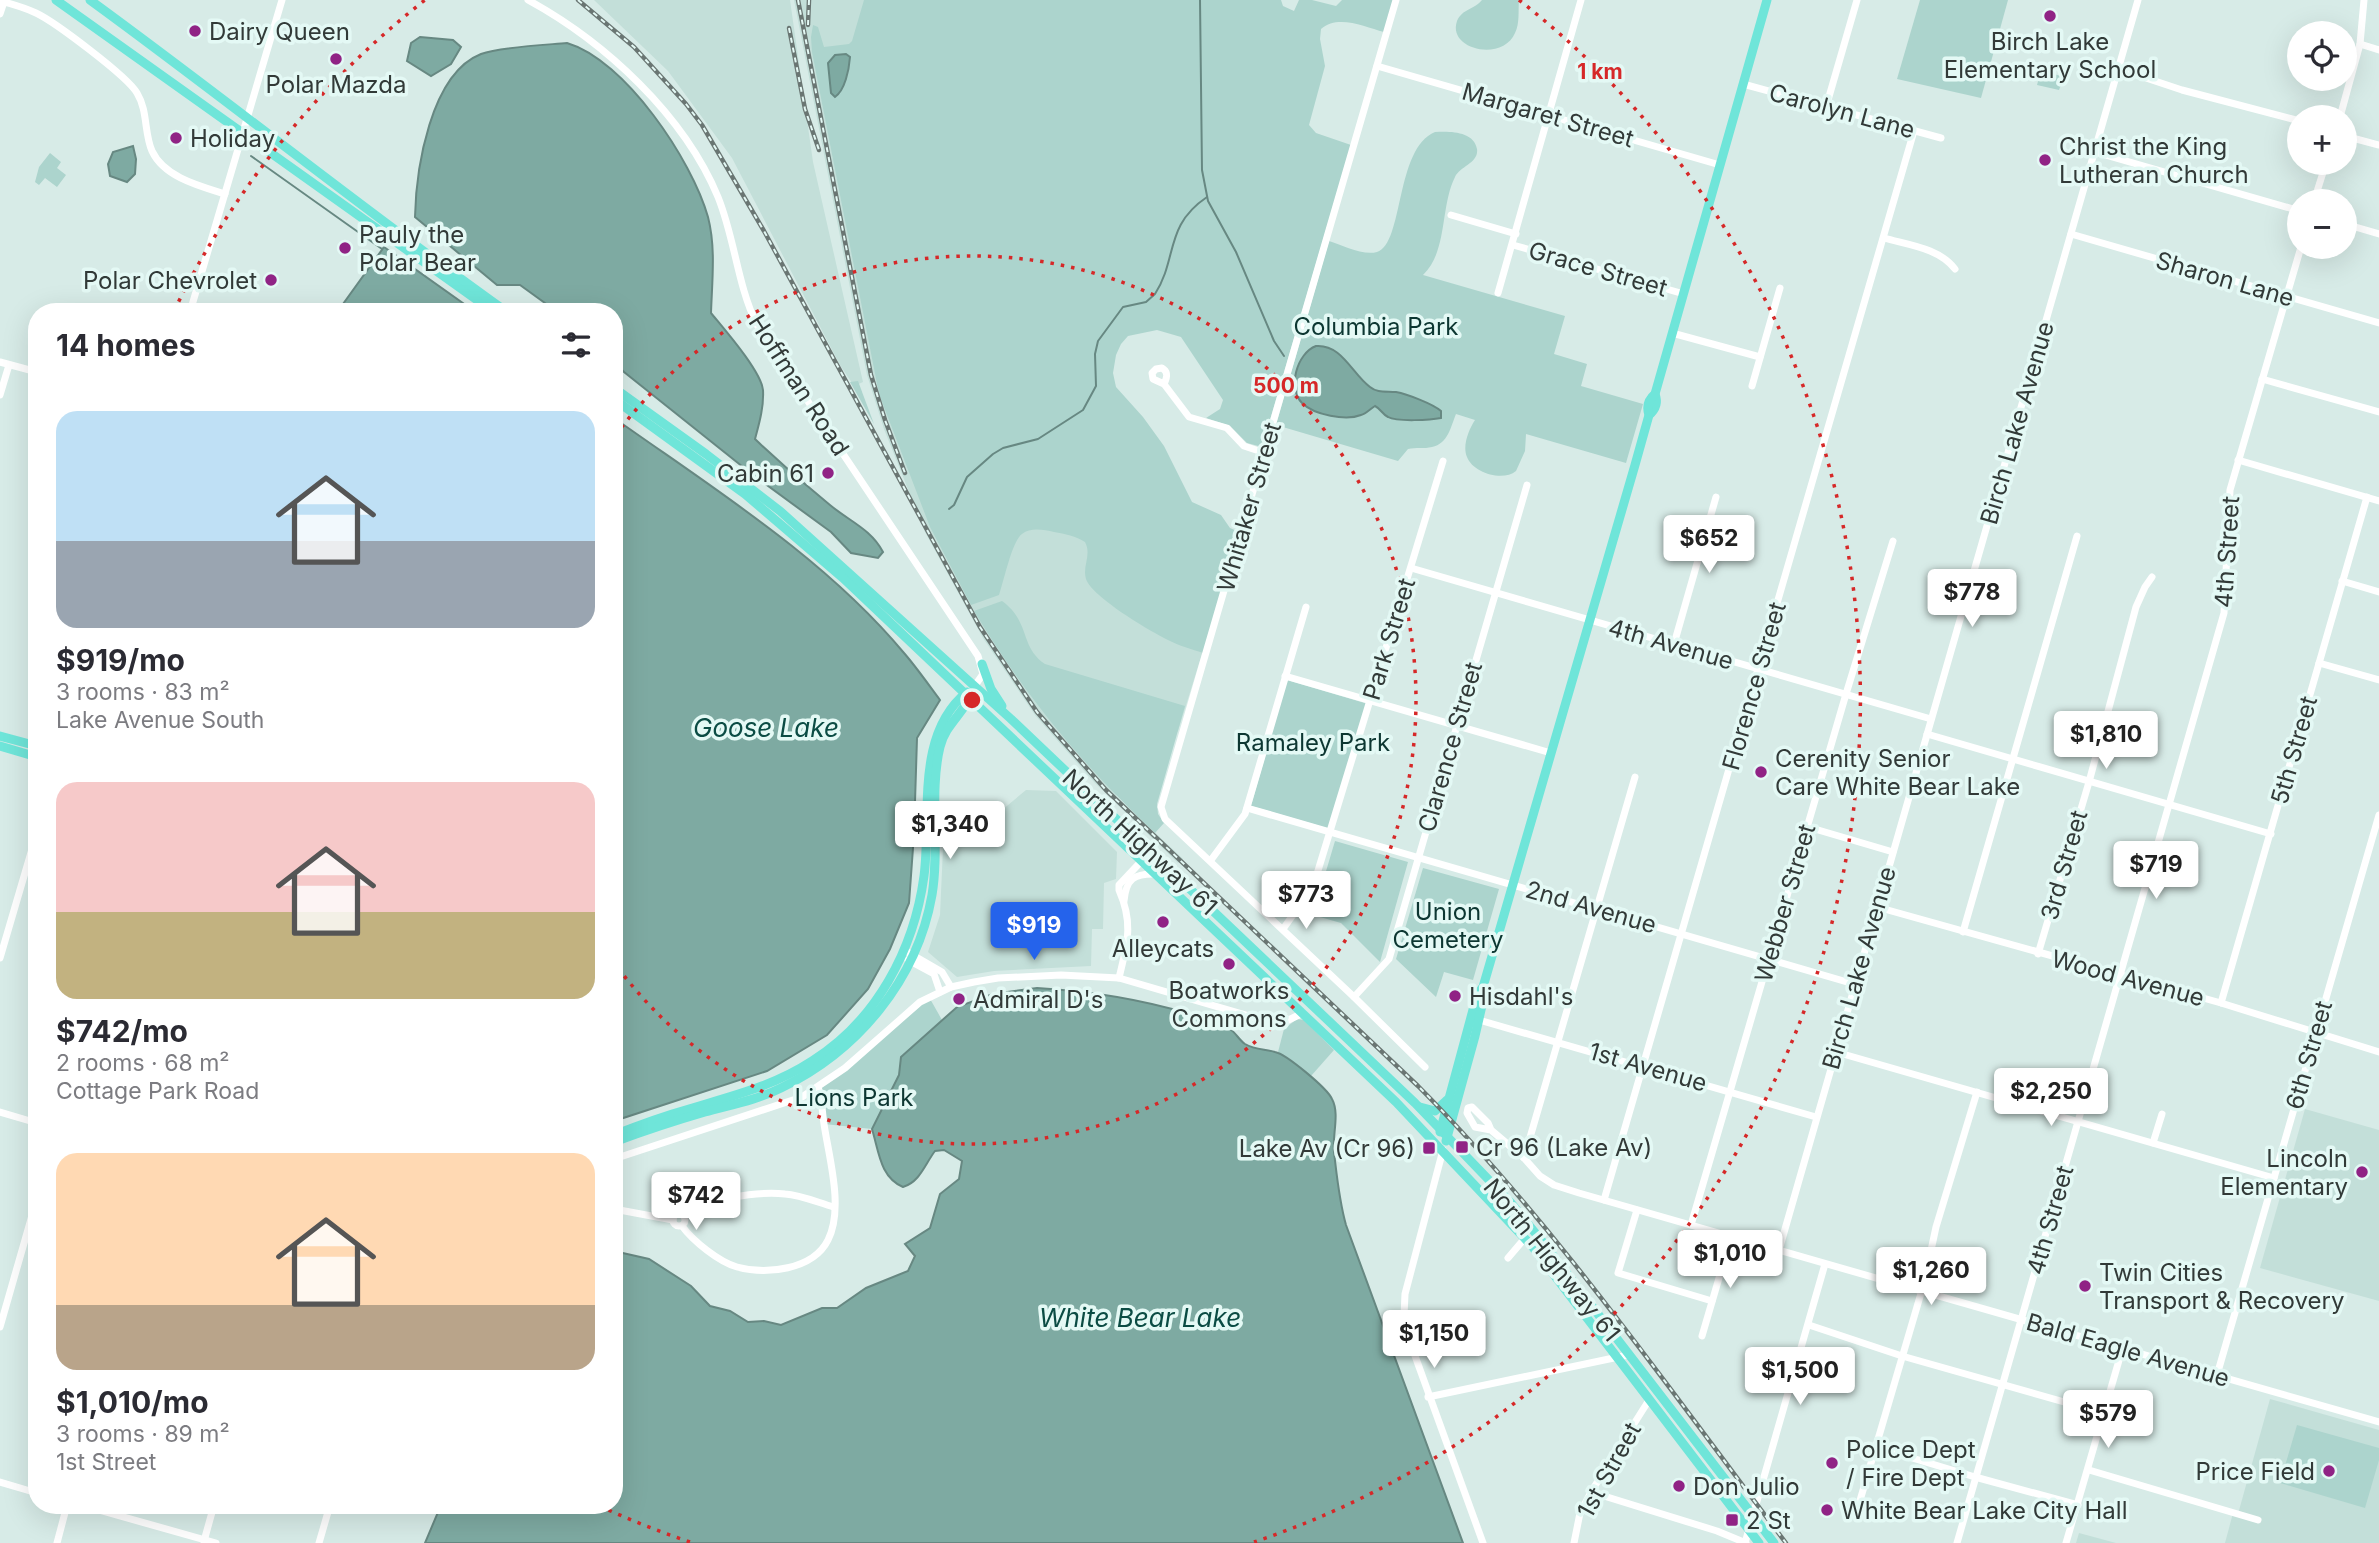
<!DOCTYPE html>
<meta charset="utf-8">
<style>
body{margin:0;font-family:Inter,sans-serif;background:#f7f7f7;color:#2b2b33;height:100vh;display:flex;flex-direction:column;font-size:26px;white-space:nowrap}
*{box-sizing:border-box;margin:0}
p{font-size:23px;color:#7c7c81}
.icon{flex:none;width:38px;height:38px;fill:none;stroke:currentColor;stroke-width:2;stroke-linecap:round;stroke-linejoin:round}
.map{position:relative;flex:1;overflow:hidden}
.sheet{position:absolute;left:28px;top:303px;width:595px;height:1211px;display:flex;flex-direction:column;background:#fff;border-radius:28px;box-shadow:0 7px 28px #0002}
.sheet>*{flex:none}
.buttons{position:absolute;left:2287px;top:21px;display:grid;gap:14px}
.buttons a{display:grid;place-items:center;width:70px;height:70px;border-radius:50%;background:#fff;box-shadow:0 7px 28px #0002;font-size:35px}
.price{position:absolute;translate:-50% -60px;padding:0 16px;border-radius:7px;background:#fff;color:#222;font-size:23px;line-height:46px;filter:drop-shadow(0 2px 4px #0008)}
.price::after{content:'';position:absolute;left:50%;top:42px;width:21px;height:16px;margin-left:-10px;background:inherit;clip-path:polygon(0 0,100% 0,50% 100%)}
.price.active{background:#2563eb;color:#fff}
ul{padding:0;list-style:none}
li{display:grid;align-content:center;gap:14px;height:371px;padding:0 28px}
li span{display:grid;place-items:center;height:217px;border-radius:21px;color:#555}
li>.icon{margin-inline-start:auto}
span .icon{width:126px;height:126px;fill:#fffc;stroke-width:1}
li b{font-size:30px}
h2{display:flex;justify-content:space-between;align-items:center;height:84px;padding:0 28px;font-size:30px}
.map>svg:first-child{display:block}
.built{fill:#c3dfd9}
.green{fill:#acd4cd;fill-rule:evenodd}
.water{fill:#7eaaa2;stroke:#678882;stroke-width:2}
.lines{fill:none;stroke-linecap:round;stroke-linejoin:round}
.stream{stroke:#678882;stroke-width:2}
.minor{stroke:#fff;stroke-width:7}
.major{stroke:#6fe5d9;stroke-width:9}
.rail-casing{stroke:#6a7673;stroke-width:4.5}
.rail{stroke:#e4f9f5;stroke-width:2;stroke-dasharray:5;stroke-linecap:butt}
.ring{fill:none;stroke:#d62828;stroke-width:3.5;stroke-dasharray:3.5 7}
.poi-dot{fill:#902385;stroke:#e4f9f5;stroke-width:2.5}
.labels{text-anchor:middle;dominant-baseline:central;stroke-width:7;stroke-linejoin:round;paint-order:stroke}
.poi-label{font-size:24px;fill:#323a38;stroke:#e4f9f5;text-anchor:start}
.street-label{font-size:24px;fill:#323a38;stroke:#e4f9f5}
.park-label{font-size:24px;fill:#0d3732;stroke:#e4f9f5}
.water-label{font-size:26px;font-style:italic;fill:#0b4c44;stroke:#e4f9f5}
.centre{fill:#d62828;stroke:#e4f9f5;stroke-width:3.5}
.ring-label{font-size:21px;text-anchor:middle;font-weight:bold;fill:#d62828;stroke:#e4f9f5;stroke-width:7;stroke-linejoin:round;paint-order:stroke}
</style>
<div class="map">
<svg width="2379" height="1543" viewBox="0 0 2379 1543">
<rect width="100%" height="100%" fill="#d7ebe7"/>
<g class="built">
<polygon points="594,0 790,0 813,162 863,382 854,386 840,365 732,158 668,71"/>
<polygon points="794,0 867,0 1022,482 1237,541 1178,731 1116,796 1183,859 1178,863 1095,783 1035,715 983,638 925,532 884,429 867,375"/>
<polygon points="1026,790 1056,791 1117,852 1116,879 1104,883 1103,929 1092,929 1091,966 994,971 957,977 928,952 940,915 944,826 978,830"/>
<polygon points="2305,1109 2379,1130 2379,1301 2260,1268"/>
<polygon points="2270,1399 2379,1430 2379,1543 2225,1543 2233,1513 2238,1514"/>
<polygon points="2079,1533 2116,1543 2076,1543"/>
</g>
<g class="green">
<path d="M864 0H1281L1283 6 1294 11 1299 0H1312L1336 6 1342 0H1393L1384 32C1365 27 1338 14 1321 29L1320 39 1325 66 1309 125 1316 133 1351 145 1262 447 1247 443 1230 426 1206 418 1220 409 1223 400 1181 337 1157 330 1128 336 1121 344 1116 355 1113 373 1116 387 1143 417 1164 446 1192 502 1221 515 1230 528 1239 532 1203 653C1192 649 1179 646 1168 640 1150 631 1092 597 1086 579 1082 566 1092 555 1085 542 1076 536 1065 534 1054 532 1044 530 1031 527 1022 534 1012 541 1004 581 999 595L971 605 930 527 879 394 812 52 811 37 813 25 818 27 824 47 849 44 852 41Z"/>
<path d="M1482 0H1519C1518 11 1520 23 1515 33 1503 62 1447 50 1457 21 1462 9 1475 9 1482 0Z"/>
<polygon points="1920,0 2008,0 1981,98 1897,79"/>
<polygon points="2041,70 2064,77 2059,90 2037,85"/>
<path d="M1435 132C1449 131 1474 131 1477 149 1479 163 1460 166 1455 177 1440 207 1448 251 1423 275L1565 316 1554 354 1587 364 1581 386 1643 404 1626 463 1526 434 1525 451 1516 471C1503 482 1473 473 1467 457 1462 446 1469 429 1475 420L1456 414C1451 426 1448 444 1432 447 1424 449 1416 447 1408 449L1398 461 1276 425 1329 241C1342 245 1363 256 1377 252 1404 244 1395 148 1435 132ZM1296 380 1441 413 1442 416 1438 419 1395 420 1375 406C1370 409 1366 414 1360 415 1338 423 1313 410 1298 396Z"/>
<polygon points="50,153 61,162 57,168 66,175 57,187 45,178 39,185 35,182 39,167"/>
<polygon points="858,381 874,424 850,382"/>
<path d="M1002 601C1031 622 1019 646 1045 664L1185 706 1157 804 1158 814 1164 823 1155 833C1080 762 1027 699 974 611Z"/>
<polygon points="1287,680 1368,704 1330,829 1251,806"/>
<polygon points="1335,841 1408,862 1380,962 1341,923 1313,915"/>
<polygon points="1423,868 1499,889 1473,980 1444,972 1436,997 1396,959"/>
<polygon points="929,997 942,1020 901,1057 899,1075 872,1129 824,1124 818,1087"/>
<polygon points="1297,1019 1304,1020 1334,1050 1311,1076 1278,1052 1284,1029"/>
<polygon points="2297,1425 2379,1448 2379,1460 2365,1508 2280,1483"/>
</g>
<g class="water">
<polygon points="420,37 453,40 461,47 451,64 431,76 407,61 411,43"/>
<path d="M567 43C625 60 692 160 708 217 716 248 712 281 711 313 724 329 761 371 763 390 764 407 759 424 755 439 779 462 804 484 830 505 849 521 871 529 883 552L878 558 851 553 831 532 753 475 624 372 614 362V312L556 311 520 285H497L415 217C416 170 430 74 481 54 501 47 544 45 567 43Z"/>
<path d="M846 54 850 57C849 70 845 90 835 97L831 93 828 63 835 55Z"/>
<polygon points="133,146 136,159 135,174 127,182 110,176 108,164 113,152"/>
<polygon points="384,247 474,311 338,311"/>
<path d="M1316 346C1342 344 1352 374 1370 387 1377 393 1387 391 1396 392 1407 394 1433 404 1441 411V418C1431 420 1397 422 1388 417 1382 414 1381 409 1375 406 1370 409 1366 414 1361 415 1346 421 1314 415 1302 403 1287 388 1297 353 1316 346Z"/>
<path d="M614 418C714 489 825 558 904 653 917 668 928 684 940 700L917 738 914 834 909 903 890 949 868 989 827 1035 767 1071 614 1121Z"/>
<path d="M1037 988C1089 991 1140 999 1190 1014 1203 1018 1218 1021 1230 1029 1236 1033 1239 1040 1245 1044 1255 1050 1265 1049 1275 1052 1286 1054 1327 1088 1332 1099 1340 1114 1332 1135 1334 1152 1337 1177 1339 1200 1346 1225L1463 1543H425L441 1505H614V1251L649 1259 691 1286 710 1306 730 1311 748 1322 764 1321 781 1325 822 1308H837L866 1288 908 1271 915 1256 905 1244 930 1228 940 1194 959 1179 962 1161 944 1150 935 1151C925 1164 920 1182 903 1187 880 1177 879 1152 872 1129L899 1075 901 1057 957 1007 993 994Z"/>
</g>
<g class="lines">
<g class="stream">
<polyline points="1200,0 1202,170 1208,201 1236,252 1274,341 1284,356"/>
<polyline points="251,156 382,249"/>
<path d="M949 509 954 505 967 477 993 454 1003 448 1038 439 1083 410 1096 386 1095 354 1098 341 1123 307 1146 302 1155 294C1178 258 1164 226 1207 197"/>
</g>
<g class="minor">
<path d="M528 0C605 42 684 115 718 197 735 239 737 284 757 325L978 656 983 674 974 687"/>
<polyline points="1396,0 1161,807 1165,819 1354,997 1425,1067"/>
<path d="M0 1C12 4 25 8 36 13 55 22 127 76 137 93 148 111 144 133 152 151 164 177 199 186 225 194"/>
<polyline points="0,14 4,2"/>
<polyline points="2360,44 2379,50"/>
<polyline points="1377,66 1720,165"/>
<polyline points="2119,69 2182,90 2300,121"/>
<polyline points="1743,84 1941,138"/>
<polyline points="1826,107 1857,0"/>
<polyline points="2340,117 2360,44 2364,0"/>
<polyline points="2345,136 2379,145"/>
<polyline points="2095,152 2300,211"/>
<polyline points="2314,201 2326,163"/>
<polyline points="1451,215 1516,234"/>
<polyline points="2345,224 2379,234"/>
<polyline points="2071,234 2379,323"/>
<path d="M1884 238C1909 245 1939 248 1955 269"/>
<polyline points="1513,245 1684,294"/>
<polyline points="1498,293 1581,0"/>
<polyline points="190,312 282,0"/>
<polyline points="1672,333 1760,357"/>
<polyline points="0,362 37,372"/>
<polyline points="2262,379 2379,412"/>
<path d="M1164 384C1167 378 1169 372 1162 368L1156 369 1152 373 1153 379 1164 384 1189 417 1227 428 1244 446 1265 453"/>
<polyline points="1752,386 1780,288"/>
<polyline points="0,395 9,365"/>
<polyline points="2238,460 2379,501"/>
<polyline points="1411,568 1931,719"/>
<polyline points="2342,581 2379,592"/>
<polyline points="1674,644 1716,497"/>
<polyline points="2319,663 2379,680"/>
<polyline points="1285,676 1551,753"/>
<polyline points="1927,734 2271,834"/>
<polyline points="1247,808 1854,984"/>
<polyline points="1808,827 1893,852"/>
<polyline points="1211,860 1245,814 1306,607"/>
<path d="M1124 901C1126 879 1134 873 1157 874"/>
<polyline points="1877,907 2221,1003 2379,1052"/>
<polyline points="1283,929 1313,887 1443,461"/>
<polyline points="1963,932 2077,536"/>
<polyline points="904,950 942,972 951,987"/>
<polyline points="2038,954 2089,782 2136,607 2145,587 2152,577"/>
<polyline points="0,958 37,832"/>
<polyline points="908,960 934,974 940,992"/>
<path d="M1119 978C1127 944 1134 924 1119 890V885L1150 852"/>
<polyline points="1354,997 1389,959 1527,485"/>
<polyline points="2221,1003 2367,497"/>
<polyline points="1479,1020 1816,1117"/>
<polyline points="1836,1052 2274,1178"/>
<polyline points="0,1112 37,1123"/>
<polyline points="1491,1130 1475,1127 1467,1113 1468,1108 1472,1107 1488,1123 1491,1130 1524,1158 1540,1176 1554,1185 1579,1193 2379,1422"/>
<polyline points="2153,1143 2162,1114"/>
<polyline points="1443,1150 1405,1294 1404,1316 1410,1342 1483,1543"/>
<polyline points="1524,1158 1635,777"/>
<polyline points="614,1159 802,1097 845,1068 920,1002 951,987 974,982 998,978 1061,975 1119,978 1273,1023 1280,1024 1303,1013"/>
<polyline points="1604,1200 1914,131"/>
<polyline points="614,1209 673,1220"/>
<polyline points="1637,1210 1618,1273 1712,1301"/>
<circle cx="679" cy="1220" r="6"/>
<path d="M683 1215C703 1199 759 1191 785 1194 801 1195 819 1203 834 1207"/>
<polyline points="1691,1225 1846,694 1893,541"/>
<path d="M682 1226C693 1241 719 1262 737 1267 766 1275 813 1270 828 1240 844 1208 829 1158 824 1124 822 1111 822 1098 818 1087"/>
<polyline points="1779,1250 2138,0"/>
<polyline points="1508,1258 1525,1238"/>
<polyline points="1809,1325 1902,1356 2103,1413"/>
<polyline points="0,1327 37,1198"/>
<polyline points="1702,1336 1731,1237"/>
<polyline points="2217,1375 2379,815"/>
<polyline points="1428,1397 1628,1355"/>
<polyline points="1876,1447 1975,1477 2078,1505"/>
<polyline points="2089,1470 2258,1520"/>
<polyline points="0,1482 37,1493"/>
<polyline points="1591,1492 1717,1531 1746,1543"/>
<polyline points="81,1505 216,1543"/>
<polyline points="1856,1514 1924,1283 1936,1227 1977,1092"/>
<polyline points="204,1541 214,1505"/>
<polyline points="57,1543 67,1505"/>
<polyline points="319,1543 330,1505"/>
<polyline points="1574,1543 1580,1513 1591,1492 1649,1400"/>
<polyline points="1745,1543 1825,1264"/>
<polyline points="1957,1543 2224,613 2230,490 2301,247"/>
<polyline points="2066,1543 2122,1350"/>
</g>
<g class="major">
<polyline points="56,0 494,312"/>
<path d="M90 0C230 102 365 211 507 312"/>
<polyline points="614,388 706,454 780,511 1011,719 1415,1103 1511,1203 1541,1240 1774,1543"/>
<polyline points="614,399 745,494 843,578 1396,1102 1532,1246 1759,1543"/>
<path d="M1649 415C1656 409 1658 402 1655 394"/>
<polyline points="982,664 991,689 1002,706"/>
<polyline points="0,736 37,746"/>
<polyline points="0,746 37,757"/>
<polyline points="1420,1107 1435,1111 1447,1100"/>
<path d="M1440 1132 1477 995 1483 987 1635 465 1649 415C1646 406 1648 400 1655 394L1767 0"/>
<path d="M614 1135C639 1125 664 1116 689 1109 732 1096 774 1086 812 1061 876 1021 914 950 924 876 932 816 914 735 967 692"/>
<polyline points="1446,1141 1475,1036 1484,997 1483,987"/>
<path d="M614 1142C644 1131 674 1121 705 1112 730 1105 757 1100 781 1088 858 1051 917 980 932 895 940 848 929 792 940 747 945 725 964 713 972 693"/>
</g>
<defs>
<g id="rail">
<path d="M578 0 634 47 686 104 702 125 764 231 980 627 1037 712 1106 790 1418 1086C1554 1223 1669 1389 1786 1543"/>
<polyline points="798,0 871,375 885,420 905,473"/>
<polyline points="808,25 809,0"/>
<polyline points="789,28 805,109 819,150"/>
</g>
</defs>
<use href="#rail" class="rail-casing"/>
<use href="#rail" class="rail"/>
</g>
<g class="ring">
<path d="M615 436A444 444 0 1 1 615 964"/>
<path d="M690 1542A888 888 0 0 1 604 1508M174 311A888 888 0 0 1 425 0M1519 0A888 888 0 0 1 1254 1542"/>
</g>
<g class="poi-dot">
<circle cx="2050" cy="16" r="7"/>
<circle cx="195" cy="31" r="7"/>
<circle cx="336" cy="59" r="7"/>
<circle cx="176" cy="138" r="7"/>
<circle cx="2045" cy="160" r="7"/>
<circle cx="345" cy="248" r="7"/>
<circle cx="271" cy="280" r="7"/>
<circle cx="828" cy="473" r="7"/>
<circle cx="1761" cy="772" r="7"/>
<circle cx="1163" cy="922" r="7"/>
<circle cx="1229" cy="964" r="7"/>
<circle cx="1455" cy="996" r="7"/>
<circle cx="959" cy="999" r="7"/>
<rect x="1455" y="1140" width="14" height="14" rx="3.5"/>
<rect x="1422" y="1141" width="14" height="14" rx="3.5"/>
<circle cx="2362" cy="1172" r="7"/>
<circle cx="2085" cy="1286" r="7"/>
<circle cx="1832" cy="1463" r="7"/>
<circle cx="2329" cy="1471" r="7"/>
<circle cx="1679" cy="1486" r="7"/>
<circle cx="1827" cy="1510" r="7"/>
<rect x="1725" y="1513" width="14" height="14" rx="3.5"/>
</g>
<g class="labels">
<g class="poi-label">
<text x="209" y="31">Dairy Queen</text>
<text x="2050" y="41" text-anchor="middle">Birch Lake<tspan x="2050" dy="28">Elementary School</tspan></text>
<text x="336" y="84" text-anchor="middle">Polar Mazda</text>
<text x="190" y="138">Holiday</text>
<text x="2059" y="146">Christ the King<tspan x="2059" dy="28">Lutheran Church</tspan></text>
<text x="359" y="234">Pauly the<tspan x="359" dy="28">Polar Bear</tspan></text>
<text x="257" y="280" text-anchor="end">Polar Chevrolet</text>
<text x="814" y="473" text-anchor="end">Cabin 61</text>
<text x="1775" y="758">Cerenity Senior<tspan x="1775" dy="28">Care White Bear Lake</tspan></text>
<text x="1163" y="948" text-anchor="middle">Alleycats</text>
<text x="1229" y="990" text-anchor="middle">Boatworks<tspan x="1229" dy="28">Commons</tspan></text>
<text x="1469" y="996">Hisdahl's</text>
<text x="973" y="999">Admiral D's</text>
<text x="1476" y="1147">Cr 96 (Lake Av)</text>
<text x="1415" y="1148" text-anchor="end">Lake Av (Cr 96)</text>
<text x="2348" y="1158" text-anchor="end">Lincoln<tspan x="2348" dy="28">Elementary</tspan></text>
<text x="2099" y="1272">Twin Cities<tspan x="2099" dy="28">Transport &amp; Recovery</tspan></text>
<text x="1846" y="1449">Police Dept<tspan x="1846" dy="28">/ Fire Dept</tspan></text>
<text x="2315" y="1471" text-anchor="end">Price Field</text>
<text x="1693" y="1486">Don Julio</text>
<text x="1841" y="1510">White Bear Lake City Hall</text>
<text x="1746" y="1520">2 St</text>
</g>
<g class="street-label">
<text transform="translate(1842 111) rotate(15)">Carolyn Lane</text>
<text transform="translate(1548 115) rotate(16)">Margaret Street</text>
<text transform="translate(1598 269) rotate(16)">Grace Street</text>
<text transform="translate(2225 279) rotate(16)">Sharon Lane</text>
<text transform="translate(799 385) rotate(57)">Hoffman Road</text>
<text transform="translate(2017 423) rotate(-74)">Birch Lake Avenue</text>
<text transform="translate(1249 507) rotate(-74)">Whitaker Street</text>
<text transform="translate(2227 552) rotate(-86)">4th Street</text>
<text transform="translate(1389 639) rotate(-73)">Park Street</text>
<text transform="translate(1671 644) rotate(16)">4th Avenue</text>
<text transform="translate(1754 686) rotate(-74)">Florence Street</text>
<text transform="translate(1450 747) rotate(-74)">Clarence Street</text>
<text transform="translate(2294 750) rotate(-74)">5th Street</text>
<text transform="translate(1140 842) rotate(43)">North Highway 61</text>
<text transform="translate(2064 865) rotate(-74)">3rd Street</text>
<text transform="translate(1785 903) rotate(-74)">Webber Street</text>
<text transform="translate(1591 907) rotate(16)">2nd Avenue</text>
<text transform="translate(1859 968) rotate(-74)">Birch Lake Avenue</text>
<text transform="translate(2128 978) rotate(15)">Wood Avenue</text>
<text transform="translate(2309 1055) rotate(-74)">6th Street</text>
<text transform="translate(1648 1067) rotate(16)">1st Avenue</text>
<text transform="translate(2050 1220) rotate(-74)">4th Street</text>
<text transform="translate(1552 1260) rotate(51)">North Highway 61</text>
<text transform="translate(2128 1350) rotate(16)">Bald Eagle Avenue</text>
<text transform="translate(1609 1470) rotate(-61)">1st Street</text>
</g>
<g class="park-label">
<text x="1376" y="326">Columbia Park</text>
<text x="1313" y="742">Ramaley Park</text>
<text x="1448" y="911">Union<tspan x="1448" dy="28">Cemetery</tspan></text>
<text x="854" y="1097">Lions Park</text>
</g>
<g class="water-label">
<text x="766" y="727">Goose Lake</text>
<text x="1140" y="1317">White Bear Lake</text>
</g>
</g>
<circle cx="972" cy="700" r="10" class="centre"/>
<g class="ring-label">
<text x="1600" y="79">1 km</text>
<text x="1286" y="393">500 m</text>
</g>
</svg>
<div class="buttons">
<a><svg class="icon" aria-label="locate" viewBox="0 0 24 24"><circle cx="12" cy="12" r="6"/><path d="M12 2v4M12 18v4M2 12h4M18 12h4"/></svg></a>
<a>+</a>
<a>−</a>
</div>
<b class="price" style="left:1709px;top:575px">$652</b>
<b class="price" style="left:1972px;top:629px">$778</b>
<b class="price" style="left:2106px;top:771px">$1,810</b>
<b class="price" style="left:950px;top:861px">$1,340</b>
<b class="price" style="left:2156px;top:901px">$719</b>
<b class="price" style="left:1306px;top:931px">$773</b>
<b class="price active" style="left:1034px;top:962px">$919</b>
<b class="price" style="left:2051px;top:1128px">$2,250</b>
<b class="price" style="left:696px;top:1232px">$742</b>
<b class="price" style="left:1730px;top:1290px">$1,010</b>
<b class="price" style="left:1931px;top:1307px">$1,260</b>
<b class="price" style="left:1434px;top:1370px">$1,150</b>
<b class="price" style="left:1800px;top:1407px">$1,500</b>
<b class="price" style="left:2108px;top:1450px">$579</b>
<section class="sheet">
<h2>14 homes<svg class="icon" aria-label="filters" viewBox="0 0 24 24"><path d="M4 7h16M4 17h16"/><circle cx="9" cy="7" r="2"/><circle cx="15" cy="17" r="2"/></svg></h2>
<ul>
<li><span style="background:linear-gradient(#bfe0f5 60%,#9aa5b1 0)"><svg class="icon" aria-label="home" viewBox="0 0 24 24"><path d="M3 11l9-7 9 7M6 9v11h12V9"/></svg></span><div><b>$919/mo</b><p>3 rooms · 83 m²</p><p>Lake Avenue South</p></div></li>
<li><span style="background:linear-gradient(#f6c9c9 60%,#c2b280 0)"><svg class="icon" aria-label="home" viewBox="0 0 24 24"><path d="M3 11l9-7 9 7M6 9v11h12V9"/></svg></span><div><b>$742/mo</b><p>2 rooms · 68 m²</p><p>Cottage Park Road</p></div></li>
<li><span style="background:linear-gradient(#ffd9b3 70%,#b9a48a 0)"><svg class="icon" aria-label="home" viewBox="0 0 24 24"><path d="M3 11l9-7 9 7M6 9v11h12V9"/></svg></span><div><b>$1,010/mo</b><p>3 rooms · 89 m²</p><p>1st Street</p></div></li>
</ul>
</section>
</div>
